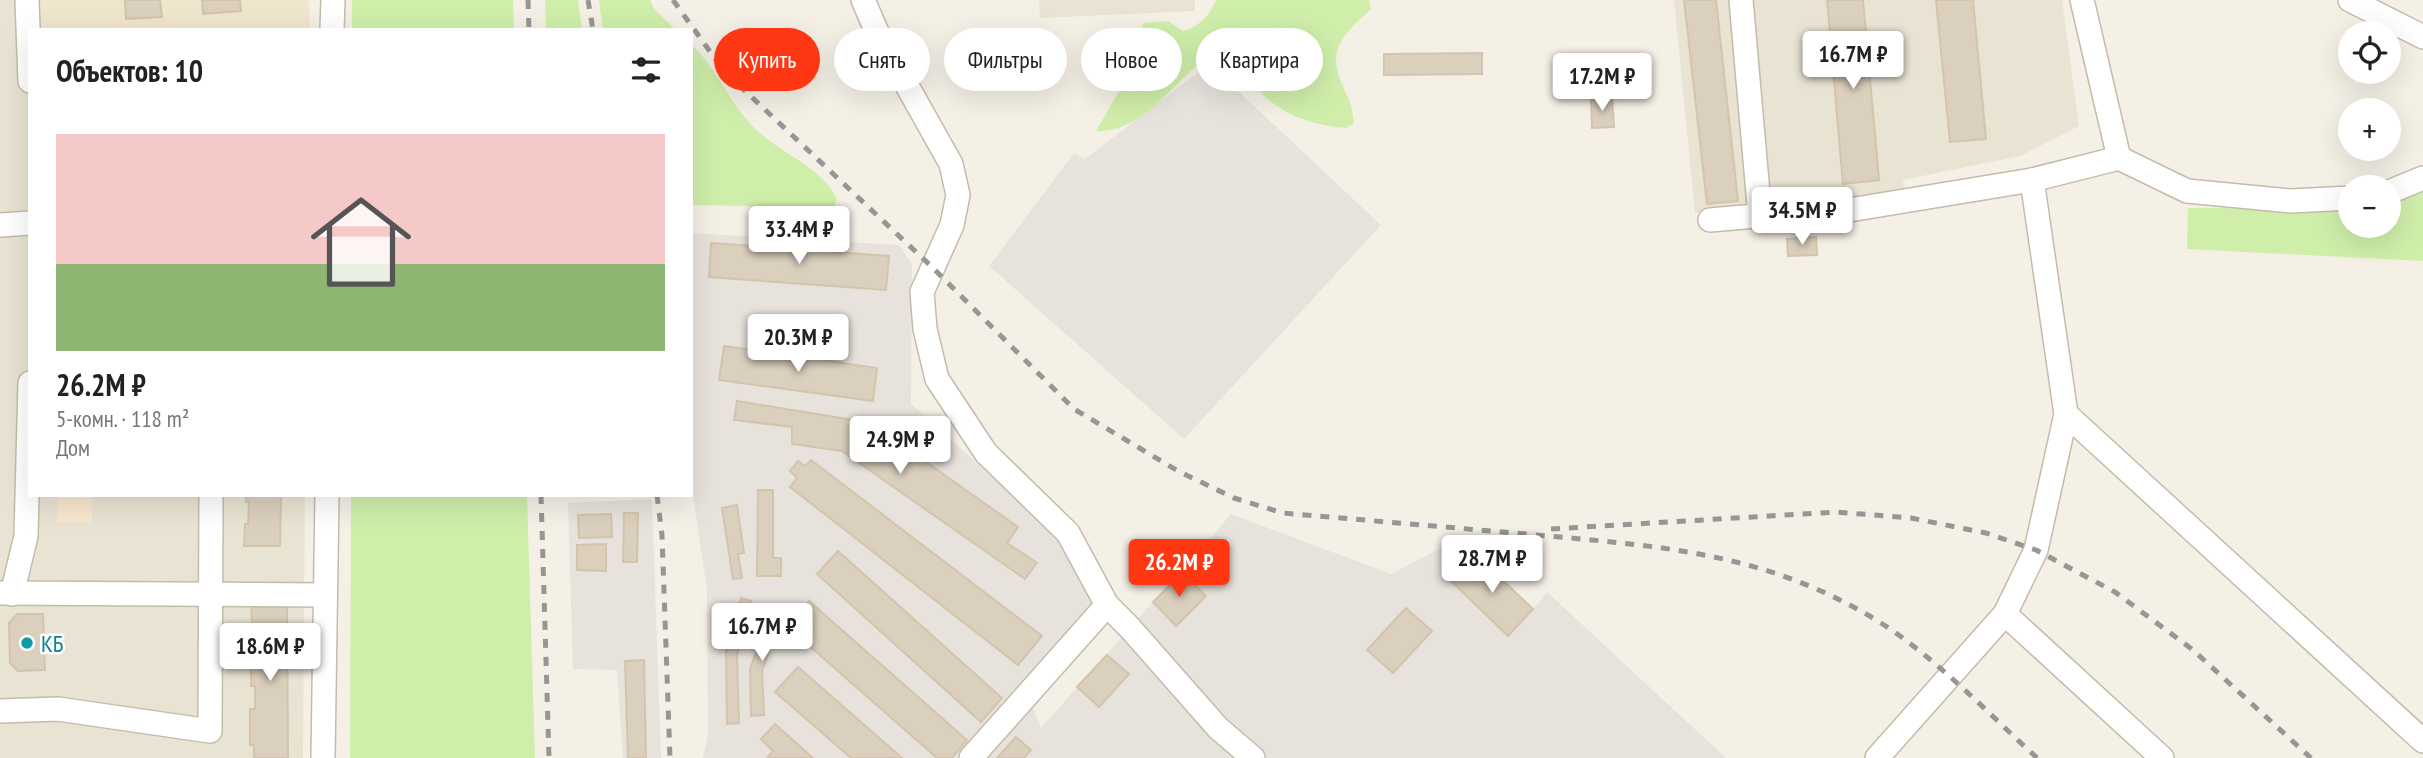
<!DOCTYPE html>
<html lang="ru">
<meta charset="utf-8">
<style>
body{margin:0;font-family:"PT Sans Narrow",sans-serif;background:#f6f6f6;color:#222;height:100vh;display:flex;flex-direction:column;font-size:26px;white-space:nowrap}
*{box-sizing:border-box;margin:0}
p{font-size:23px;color:#767676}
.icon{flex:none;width:38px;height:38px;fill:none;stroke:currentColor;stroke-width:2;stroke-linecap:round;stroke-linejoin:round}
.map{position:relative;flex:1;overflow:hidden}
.drawer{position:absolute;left:28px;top:28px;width:665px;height:469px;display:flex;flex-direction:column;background:#fff;border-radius:0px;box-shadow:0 7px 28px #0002}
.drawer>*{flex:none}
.banner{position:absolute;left:714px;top:28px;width:665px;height:63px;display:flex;gap:14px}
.controls{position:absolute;left:2338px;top:21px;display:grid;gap:14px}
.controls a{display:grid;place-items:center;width:63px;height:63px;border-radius:50%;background:#fff;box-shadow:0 7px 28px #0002;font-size:35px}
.price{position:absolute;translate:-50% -60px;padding:0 16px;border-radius:7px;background:#fff;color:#222;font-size:23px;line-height:46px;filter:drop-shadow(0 2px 4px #0008)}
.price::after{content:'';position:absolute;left:50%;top:42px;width:21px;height:16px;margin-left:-10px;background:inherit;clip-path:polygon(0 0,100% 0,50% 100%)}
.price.on{background:#ff3713;color:#fff}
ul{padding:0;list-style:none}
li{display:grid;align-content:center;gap:14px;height:371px;padding:0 28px}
li span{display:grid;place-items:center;height:217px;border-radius:0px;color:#555}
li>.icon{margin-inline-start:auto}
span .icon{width:126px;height:126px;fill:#fffc;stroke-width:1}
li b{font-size:30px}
h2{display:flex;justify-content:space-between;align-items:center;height:84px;padding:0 28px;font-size:30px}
.pill{padding:0 24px;border-radius:32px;background:#fff;box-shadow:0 7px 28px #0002;font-size:24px;line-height:63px}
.pill.on{background:#ff3713;color:#fff}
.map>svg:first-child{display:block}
.residential{fill:#e9e3d3}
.commercial{fill:#f9e7cf}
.industrial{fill:#e7e2db}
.education{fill:#f0e6ce}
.green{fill:#cfeeaa}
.building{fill:#dbcfbd;stroke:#d3c4ac;stroke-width:2}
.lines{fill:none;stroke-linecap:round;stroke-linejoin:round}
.minor-casing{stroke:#c4bbaa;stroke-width:26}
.minor{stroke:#fff;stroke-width:23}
.rail{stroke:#969696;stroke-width:5;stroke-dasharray:9 9;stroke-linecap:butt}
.culture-dot{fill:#0f9aa8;stroke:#fff;stroke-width:2.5}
.labels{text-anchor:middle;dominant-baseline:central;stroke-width:5;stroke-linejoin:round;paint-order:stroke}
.culture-label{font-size:24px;fill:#0d838f;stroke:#fff;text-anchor:start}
</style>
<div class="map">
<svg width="2423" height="758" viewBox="0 0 2423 758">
<rect width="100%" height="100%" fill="#f5f0e6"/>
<g class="residential">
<polygon points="0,0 309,0 30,30 30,495 305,495 303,758 0,758"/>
<polygon points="1039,0 1195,0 1195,11 1040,18"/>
<polygon points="1674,0 2062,0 2079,126 2020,156 1903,180 1904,195 1695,213"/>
</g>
<rect class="commercial" x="57" y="495" width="35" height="27"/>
<g class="industrial">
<polygon points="1209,64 1381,225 1184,439 989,266 1074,153 1085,159"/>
<polygon points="691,233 899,245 912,264 911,404 1064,541 1111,619 1033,708 1041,728 1153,602 1182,573 1231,514 1391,574 1447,545 1476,555 1533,609 1547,592 1726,758 703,758 708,734 707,589 693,497"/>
<polygon points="652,499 661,758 623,758 617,670 573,669 568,503"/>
</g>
<polygon class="education" points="37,0 309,0 310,30 38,30"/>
<g class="green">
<polygon points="352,0 513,0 514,30 352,30"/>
<polygon points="545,0 578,0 582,30 546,30"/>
<polygon points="599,0 650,0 654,9 676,30 603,30"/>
<path d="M1216 0H1369L1371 9C1355 24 1330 44 1337 69 1342 90 1352 97 1354 123L1346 128C1313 125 1284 116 1260 92 1250 82 1245 52 1229 52 1185 52 1158 133 1096 131L1123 84 1137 50 1143 23 1168 21 1183 31C1198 28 1211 14 1216 0Z"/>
<path d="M691 44C719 70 731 108 760 133 787 157 819 166 837 198L834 207 827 210 782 215 747 206 691 205Z"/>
<polygon points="2423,186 2423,261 2187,249 2188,208 2303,208 2350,205 2350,226 2389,226 2389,202"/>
<polygon points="351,495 527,495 535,758 350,758"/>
</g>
<g class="building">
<polygon points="125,0 160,0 162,17 126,19"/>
<polygon points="202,0 240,0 241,11 203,14"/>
<polygon points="1684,0 1716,0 1738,201 1707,204"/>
<polygon points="1827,0 1863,0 1879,180 1843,184"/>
<polygon points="1936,0 1973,0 1986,139 1950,142"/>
<polygon points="1482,53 1482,74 1384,75 1384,54"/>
<polygon points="1612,97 1614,127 1592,128 1591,98"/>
<polygon points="1816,237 1817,255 1788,256 1787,239"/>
<polygon points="711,243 889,256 886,290 709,277"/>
<polygon points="724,346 877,368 873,401 719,380"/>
<polygon points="737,401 871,423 1018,527 1007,543 1037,563 1025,579 842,451 792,444 792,427 734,420"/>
<polygon points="811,460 1042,636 1018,665 790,487 797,478 790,471 798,461 805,466"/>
<polygon points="758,490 773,490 773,558 781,558 781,576 757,576"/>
<polygon points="246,495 281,495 280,546 244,546 245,524 248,524 249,502 246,502"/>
<polygon points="737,505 744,553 738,554 742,578 733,579 722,508"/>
<polygon points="624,513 638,513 637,562 623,562"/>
<polygon points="611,514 612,537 579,538 578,515"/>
<polygon points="606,544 606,571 577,570 577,545"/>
<polygon points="838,551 1002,698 981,722 817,574"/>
<polygon points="1476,555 1533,609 1508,636 1451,581"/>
<polygon points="1182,573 1206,596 1176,626 1153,602"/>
<polygon points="741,598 751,601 737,655 739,723 727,724 726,652"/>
<polygon points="809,601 967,740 952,758 937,758 799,637 809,625 797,615"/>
<polygon points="251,607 287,607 288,758 254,758 254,745 250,745 250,709 255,709 255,686 251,686 251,651 254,651"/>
<polygon points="773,607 783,613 762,671 764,715 751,716 750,669"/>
<polygon points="1406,608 1432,631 1393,673 1367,650"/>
<polygon points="17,614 43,614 45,670 18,671 10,663 9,623"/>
<polygon points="1107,655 1129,674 1099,707 1077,687"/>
<polygon points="644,660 646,758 628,758 625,661"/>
<polygon points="798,667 902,758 851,758 775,692"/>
<polygon points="775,724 813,758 767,758 773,751 761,739"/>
<polygon points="1016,737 1031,750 1024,758 997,758"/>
</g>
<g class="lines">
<defs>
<g id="minor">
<polyline points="27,0 30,81"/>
<polyline points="863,0 877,32 951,164 958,195 952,225 922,292 925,329 937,379 986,453 1068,533 1107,605 971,758"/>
<polyline points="1741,0 1760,216"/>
<polyline points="2082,0 2119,158"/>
<polyline points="2350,0 2423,37"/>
<polyline points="332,30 333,0"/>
<polyline points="2119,158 2187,191 2291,201 2350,198"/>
<polyline points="2389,192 2423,178"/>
<polyline points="1710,220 1790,213 1831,213 2032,180 2119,158"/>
<polyline points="0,225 30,223"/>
<polyline points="2066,414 2423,741"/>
<polyline points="0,593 325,595"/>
<polyline points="12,594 26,536 30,383"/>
<polyline points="1107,605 1130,628 1218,728 1253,758"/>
<polyline points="2005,614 2162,758"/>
<polyline points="0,711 58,709 210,731 211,495"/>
<polyline points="323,758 327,495"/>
<polyline points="1877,758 2005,614 2036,550 2066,414 2032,180"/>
</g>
</defs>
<use href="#minor" class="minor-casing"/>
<use href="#minor" class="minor"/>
<g class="rail">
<polyline points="528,0 529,30"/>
<polyline points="588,0 593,30"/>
<path d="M673 0 724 71 932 267 1074 409 1178 471 1234 498 1283 513C1364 520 1445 527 1526 534 1656 546 1766 551 1881 623 1937 659 1988 713 2037 758"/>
<polyline points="541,495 549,758"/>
<polyline points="657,495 662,535 670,758"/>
<polyline points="1551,529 1836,512 1911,518 1986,533 2036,550 2115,592 2193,650 2311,758"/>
</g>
</g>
<circle class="culture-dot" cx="27" cy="643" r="7"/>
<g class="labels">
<g class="culture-label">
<text x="41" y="643">КБ</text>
</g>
</g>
</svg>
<div class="controls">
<a><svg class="icon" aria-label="locate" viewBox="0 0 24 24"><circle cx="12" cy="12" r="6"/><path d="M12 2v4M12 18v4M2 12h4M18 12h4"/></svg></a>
<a>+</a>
<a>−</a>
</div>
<b class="price" style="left:1853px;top:91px">16.7M ₽</b>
<b class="price" style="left:1602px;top:113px">17.2M ₽</b>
<b class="price" style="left:1802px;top:247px">34.5M ₽</b>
<b class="price" style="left:799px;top:266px">33.4M ₽</b>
<b class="price" style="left:798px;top:374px">20.3M ₽</b>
<b class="price" style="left:900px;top:476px">24.9M ₽</b>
<b class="price" style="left:1492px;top:595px">28.7M ₽</b>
<b class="price on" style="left:1179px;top:599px">26.2M ₽</b>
<b class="price" style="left:762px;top:663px">16.7M ₽</b>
<b class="price" style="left:270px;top:683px">18.6M ₽</b>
<div class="banner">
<a class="pill on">Купить</a>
<a class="pill">Снять</a>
<a class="pill">Фильтры</a>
<a class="pill">Новое</a>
<a class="pill">Квартира</a>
</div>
<section class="drawer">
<h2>Объектов: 10<svg class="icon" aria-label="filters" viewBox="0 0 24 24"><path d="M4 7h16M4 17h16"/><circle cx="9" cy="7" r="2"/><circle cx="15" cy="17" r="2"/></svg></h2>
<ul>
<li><span style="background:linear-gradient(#f6c9c9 60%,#8fb573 0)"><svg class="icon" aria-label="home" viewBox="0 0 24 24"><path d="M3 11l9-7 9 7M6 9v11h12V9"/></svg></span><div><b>26.2M ₽</b><p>5-комн. · 118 m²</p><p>Дом</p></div></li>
</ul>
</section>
</div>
